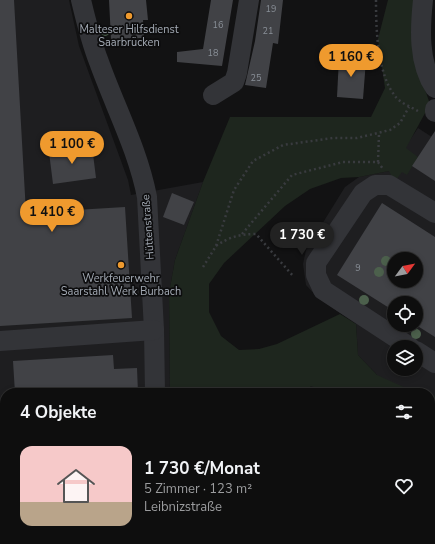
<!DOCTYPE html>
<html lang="de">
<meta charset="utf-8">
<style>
body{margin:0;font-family:"Nunito Sans",sans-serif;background:#171717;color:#f1f3f6;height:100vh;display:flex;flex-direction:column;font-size:15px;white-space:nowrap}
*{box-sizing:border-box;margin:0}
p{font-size:13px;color:#9b9c9e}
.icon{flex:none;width:22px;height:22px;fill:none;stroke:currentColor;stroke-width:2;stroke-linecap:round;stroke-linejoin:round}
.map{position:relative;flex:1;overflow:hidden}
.sheet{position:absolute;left:0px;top:388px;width:435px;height:156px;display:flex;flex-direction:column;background:#0e0e0e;border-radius:16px 16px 0 0;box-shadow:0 2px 6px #0003,0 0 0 1px #2e2e2e}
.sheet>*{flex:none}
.needle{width:26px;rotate:58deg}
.fabs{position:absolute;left:387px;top:252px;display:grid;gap:8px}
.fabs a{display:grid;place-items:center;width:36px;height:36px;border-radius:50%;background:#0e0e0e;box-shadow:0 2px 6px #0003,0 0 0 1px #2e2e2e;font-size:20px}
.price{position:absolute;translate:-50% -34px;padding:0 9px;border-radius:14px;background:#ef9a2e;color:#111;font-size:13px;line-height:26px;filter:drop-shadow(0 1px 2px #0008)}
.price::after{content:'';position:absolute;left:50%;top:24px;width:12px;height:9px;margin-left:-6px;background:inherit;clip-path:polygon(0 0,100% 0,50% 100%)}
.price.current{background:#222;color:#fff}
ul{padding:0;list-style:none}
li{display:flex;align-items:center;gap:12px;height:100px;padding:0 20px}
li span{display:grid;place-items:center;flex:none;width:112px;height:80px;border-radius:12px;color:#555}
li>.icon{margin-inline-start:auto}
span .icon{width:48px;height:48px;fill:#fffc;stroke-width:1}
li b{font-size:17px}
h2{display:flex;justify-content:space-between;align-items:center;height:48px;padding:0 20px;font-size:17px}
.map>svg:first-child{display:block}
.built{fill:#1e1e20;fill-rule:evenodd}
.green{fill:#1e261e}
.building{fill:#414246;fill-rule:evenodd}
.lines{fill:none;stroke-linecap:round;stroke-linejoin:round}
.path{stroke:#393b3f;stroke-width:2.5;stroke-dasharray:2 3;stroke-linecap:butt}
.minor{stroke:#333438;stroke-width:20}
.tree{fill:#4c604c}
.poi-dot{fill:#ef9a2e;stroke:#0d0d0e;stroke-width:1.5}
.labels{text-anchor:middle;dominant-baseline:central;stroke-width:3.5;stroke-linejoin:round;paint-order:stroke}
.number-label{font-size:9px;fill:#8a9098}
.poi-label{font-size:11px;fill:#a3aab4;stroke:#0d0d0e}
.street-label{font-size:11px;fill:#a3aab4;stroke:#0d0d0e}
</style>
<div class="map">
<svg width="435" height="544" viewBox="0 0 435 544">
<rect width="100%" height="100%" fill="#121213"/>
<path class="built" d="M0 0H69L79 46 128 180 131 195 203 182 175 260 169 293 170 393H5V539H430V393H296L312 386 377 375 358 355 356 324 317 297 306 285 303 264 306 250 345 187 359 177 389 171 418 128 435 139V544H0ZM394 259H416V281H394ZM394 303H416V325H394ZM394 347H416V369H394Z"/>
<g class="green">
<path d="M388 0H413C414 36 417 70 430 104L406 148 418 157 407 175 402 172 396 180 392 177 389 171 359 177 341 178 310 189 285 206 224 263 209 284V312L221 336 239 350 259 349 277 344 340 314 356 324 358 355 377 375 408 389 423 390 427 393H324L312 386 296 393H170L169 293 175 260 203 182 230 117H371L385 88 378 39Z"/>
<polygon points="430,394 435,396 435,439 431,440"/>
</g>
<g class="building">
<polygon points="0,0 14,0 26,213 125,207 132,318 0,326"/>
<polygon points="109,0 146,0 148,20 143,20 144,38 111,39"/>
<polygon points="211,0 233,0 222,66 177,62 177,52 203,49"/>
<polygon points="261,0 283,0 278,44 273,43 266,88 245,85 255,41"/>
<polygon points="339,58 366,60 363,99 337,97"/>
<polygon points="435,131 435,181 412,166"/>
<polygon points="92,146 96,178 53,184 49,152"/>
<polygon points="172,193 194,202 184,225 163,217"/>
<path d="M382 203 435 237V337L416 325V303H394V311L337 275ZM394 259H416V281H394Z"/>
<polygon points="113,355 114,369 137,368 138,393 15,393 13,361"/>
</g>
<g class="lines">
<g class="path">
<path d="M376 0C376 28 377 73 395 96 400 103 411 107 418 111"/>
<polyline points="378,162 379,134"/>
<polyline points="242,234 292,175 343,162 378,162 383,169"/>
<path d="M216 246C229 237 240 234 256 234L294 277"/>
<polyline points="203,267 216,246 234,190 253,161 283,145 333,138 357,138 390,130 400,123 409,107"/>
</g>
<g class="minor">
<path d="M81 0C86 21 91 42 99 62 115 107 138 150 147 197L154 330 155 393"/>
<path d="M423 0C420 28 418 63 435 88"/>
<polyline points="213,95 234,82 237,73 249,0"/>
<polyline points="435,109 435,112"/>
<polyline points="0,341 154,330"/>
<polyline points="410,347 323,290 316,275 316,263 363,193 375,185 389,185 435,213"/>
<polyline points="416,351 435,363"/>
<polyline points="0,481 3,544"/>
<polyline points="10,544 23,539"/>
</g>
</g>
<g class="tree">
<circle cx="105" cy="31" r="5"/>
<circle cx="386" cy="261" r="5"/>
<circle cx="379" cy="272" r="5"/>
<circle cx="364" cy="300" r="5"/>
<circle cx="416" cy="334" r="5"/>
</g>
<g class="poi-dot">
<circle cx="129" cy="16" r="4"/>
<circle cx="121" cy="265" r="4"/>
</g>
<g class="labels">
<g class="number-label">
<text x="271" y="9">19</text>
<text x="218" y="25">16</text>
<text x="268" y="31">21</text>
<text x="213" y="53">18</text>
<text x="256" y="78">25</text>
<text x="358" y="268">9</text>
</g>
<g class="poi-label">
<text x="129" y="29">Malteser Hilfsdienst<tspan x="129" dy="13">Saarbrücken</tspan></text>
<text x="121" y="278">Werkfeuerwehr<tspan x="121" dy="13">Saarstahl Werk Burbach</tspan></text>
</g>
<g class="street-label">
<text transform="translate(148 227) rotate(-94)">Hüttenstraße</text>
</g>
</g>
</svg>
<div class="fabs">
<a><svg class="needle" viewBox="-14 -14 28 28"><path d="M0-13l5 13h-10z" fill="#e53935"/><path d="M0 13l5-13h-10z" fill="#9b9c9e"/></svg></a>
<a><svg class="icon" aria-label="locate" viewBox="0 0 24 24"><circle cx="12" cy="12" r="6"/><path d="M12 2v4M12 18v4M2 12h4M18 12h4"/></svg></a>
<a><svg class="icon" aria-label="layers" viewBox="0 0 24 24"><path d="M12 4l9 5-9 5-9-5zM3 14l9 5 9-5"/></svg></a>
</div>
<b class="price" style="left:351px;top:78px">1 160 €</b>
<b class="price" style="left:72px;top:165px">1 100 €</b>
<b class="price" style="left:52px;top:233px">1 410 €</b>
<b class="price current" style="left:302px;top:256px">1 730 €</b>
<section class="sheet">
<h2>4 Objekte<svg class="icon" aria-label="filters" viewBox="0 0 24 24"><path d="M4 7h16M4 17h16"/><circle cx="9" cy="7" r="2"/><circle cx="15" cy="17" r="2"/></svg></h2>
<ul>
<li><span style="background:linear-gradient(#f6c9c9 70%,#b9a48a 0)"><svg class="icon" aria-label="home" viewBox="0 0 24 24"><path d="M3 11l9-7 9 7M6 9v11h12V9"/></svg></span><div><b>1 730 €/Monat</b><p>5 Zimmer · 123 m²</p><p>Leibnizstraße</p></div><svg class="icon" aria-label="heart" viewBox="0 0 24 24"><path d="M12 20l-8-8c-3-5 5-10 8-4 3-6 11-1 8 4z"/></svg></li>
</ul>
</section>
</div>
